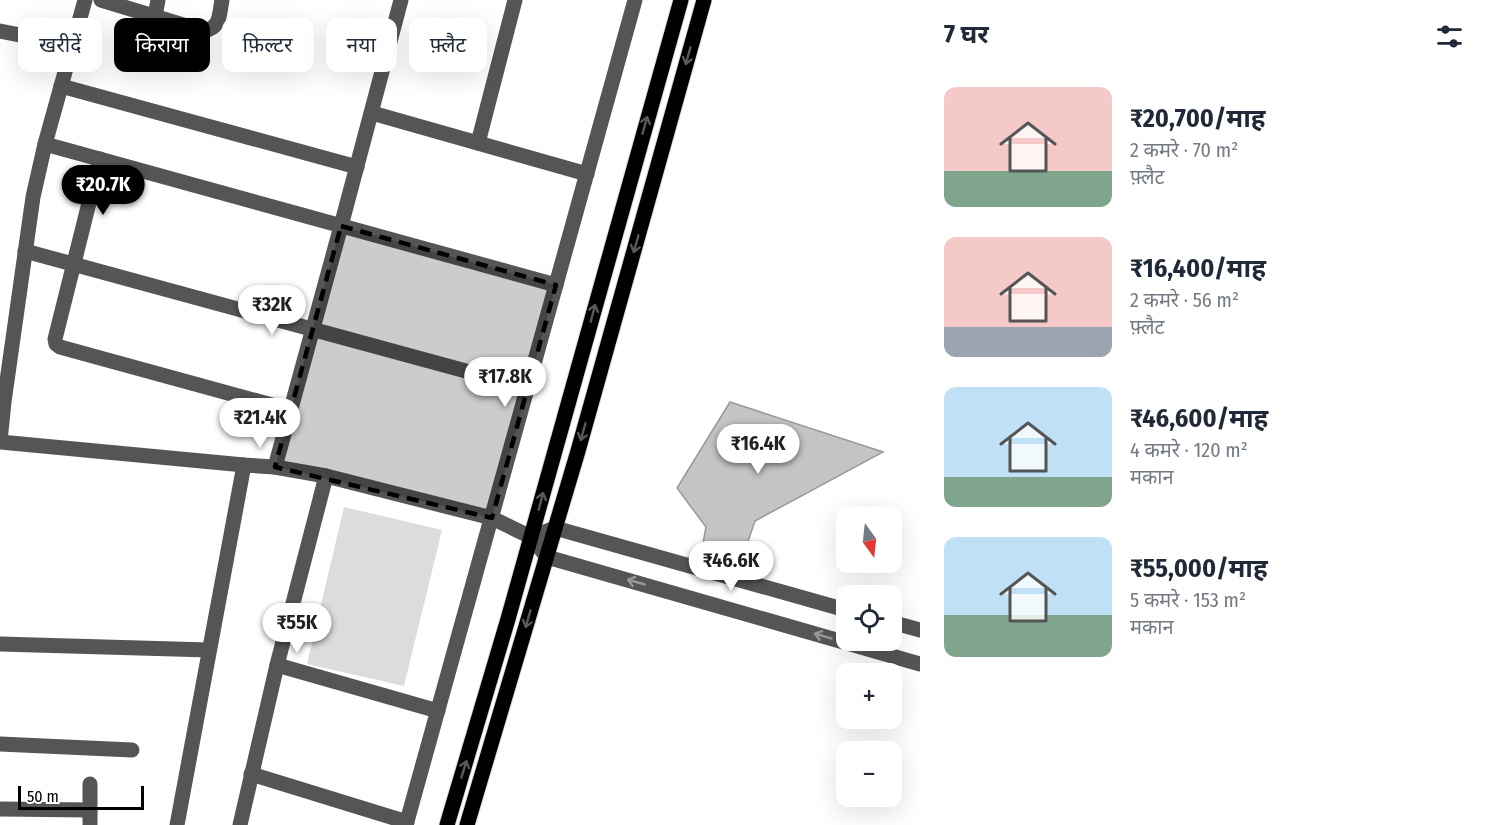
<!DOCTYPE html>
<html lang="hi">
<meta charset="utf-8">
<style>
body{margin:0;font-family:"Fira Sans Condensed","Noto Sans Devanagari",sans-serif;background:#f2f2f3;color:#1f2937;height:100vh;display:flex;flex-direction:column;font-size:22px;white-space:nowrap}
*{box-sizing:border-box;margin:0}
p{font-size:20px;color:#747a83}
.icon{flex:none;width:33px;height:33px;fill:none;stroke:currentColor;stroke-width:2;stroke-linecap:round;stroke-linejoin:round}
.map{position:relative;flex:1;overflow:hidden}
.side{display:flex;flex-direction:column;background:#fff;width:570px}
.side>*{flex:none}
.banner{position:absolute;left:18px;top:18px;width:570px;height:54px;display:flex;gap:12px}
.needle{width:39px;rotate:165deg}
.controls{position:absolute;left:836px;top:507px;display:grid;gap:12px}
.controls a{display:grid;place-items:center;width:66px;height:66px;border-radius:12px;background:#fff;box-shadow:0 6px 24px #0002;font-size:30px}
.scale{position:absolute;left:18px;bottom:15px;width:126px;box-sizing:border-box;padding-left:6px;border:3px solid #000;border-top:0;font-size:16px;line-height:21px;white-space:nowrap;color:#000;-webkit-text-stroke:4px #fff;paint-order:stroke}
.price{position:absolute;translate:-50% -51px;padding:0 14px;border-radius:21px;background:#fff;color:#222;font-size:20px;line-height:39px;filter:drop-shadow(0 2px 3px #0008)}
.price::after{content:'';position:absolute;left:50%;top:36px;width:18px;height:14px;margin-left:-9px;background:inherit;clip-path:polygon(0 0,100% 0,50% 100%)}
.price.current{background:#000;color:#fff}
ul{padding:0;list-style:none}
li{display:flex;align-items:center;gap:18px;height:150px;padding:0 24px}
li span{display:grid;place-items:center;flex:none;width:168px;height:120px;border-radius:12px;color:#555}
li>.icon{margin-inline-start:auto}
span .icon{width:72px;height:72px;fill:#fffc;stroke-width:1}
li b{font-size:26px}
h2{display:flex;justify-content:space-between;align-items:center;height:72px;padding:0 24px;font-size:26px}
.tag{padding:0 21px;border-radius:12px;background:#fff;box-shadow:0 6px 24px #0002;font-size:21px;line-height:54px}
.tag.current{background:#000;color:#fff}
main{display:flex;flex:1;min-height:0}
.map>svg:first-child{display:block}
.green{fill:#dcdcdc}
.building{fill:#c4c4c4;stroke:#999;stroke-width:1.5}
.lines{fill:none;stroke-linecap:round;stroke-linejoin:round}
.major-casing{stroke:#dbdbdb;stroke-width:17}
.minor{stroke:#555;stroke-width:15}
.major{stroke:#000;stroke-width:15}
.oneway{stroke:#595959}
.oneway2{stroke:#999}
.marked{fill:#000;fill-opacity:0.2;stroke:#000;stroke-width:4.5;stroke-dasharray:12 8;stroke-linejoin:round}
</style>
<main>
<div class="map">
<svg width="920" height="825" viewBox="0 0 920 825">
<rect width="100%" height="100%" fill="#fff"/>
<polygon class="green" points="344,507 442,530 404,686 307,664"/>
<polygon class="building" points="730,402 883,452 755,521 738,570 700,559 706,527 677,488"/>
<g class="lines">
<defs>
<g id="major">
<polyline points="447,825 508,619 681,0"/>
<polyline points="467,825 578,451 704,0"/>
</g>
</defs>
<use href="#major" class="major-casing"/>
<g class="minor">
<path d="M101 0 203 31C221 28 219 15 222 0"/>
<polyline points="155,16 158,0"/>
<polyline points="0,31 72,45"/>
<polyline points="61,86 357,167"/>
<polyline points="372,113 587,174"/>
<polyline points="478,143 515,0"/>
<polyline points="45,144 556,285"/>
<polyline points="100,159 55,339 56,344 60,347 290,410"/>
<polyline points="25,251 528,388"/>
<polyline points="0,441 4,402 33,197 45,144 85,0"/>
<polyline points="0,442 244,465 275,467 326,476 492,518 531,537 547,557 920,664"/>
<polyline points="275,467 341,226 401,0"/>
<polyline points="531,537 555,528 846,610"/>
<polyline points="891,622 920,630"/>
<polyline points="0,644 209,650"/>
<polyline points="277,665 438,711"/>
<polyline points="0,744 132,750"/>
<polyline points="251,774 407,822"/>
<polyline points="90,784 90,825"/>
<polyline points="0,809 90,810"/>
<polyline points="177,825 244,465"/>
<polyline points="240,825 277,665 326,476"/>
<polyline points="406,825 635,0"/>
</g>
<use href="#major" class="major"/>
</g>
<defs><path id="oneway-shaft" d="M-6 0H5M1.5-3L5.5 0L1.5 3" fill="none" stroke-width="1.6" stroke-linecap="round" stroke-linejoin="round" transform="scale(1.5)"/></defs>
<g class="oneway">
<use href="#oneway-shaft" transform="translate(688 56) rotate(106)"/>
<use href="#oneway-shaft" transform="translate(645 125) rotate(-74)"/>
<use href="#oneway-shaft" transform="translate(636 244) rotate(106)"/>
<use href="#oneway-shaft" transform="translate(593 313) rotate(-75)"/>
<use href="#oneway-shaft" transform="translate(583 432) rotate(106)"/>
<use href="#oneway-shaft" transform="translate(541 501) rotate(-75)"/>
<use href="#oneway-shaft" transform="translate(528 619) rotate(106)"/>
<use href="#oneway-shaft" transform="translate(464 769) rotate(-73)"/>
</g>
<g class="oneway2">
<use href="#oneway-shaft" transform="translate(636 582) rotate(-164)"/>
<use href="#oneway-shaft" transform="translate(823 636) rotate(-164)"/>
</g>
<path class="marked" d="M341 226 556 285 492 518 275 467Z"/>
</svg>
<div class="controls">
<a><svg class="needle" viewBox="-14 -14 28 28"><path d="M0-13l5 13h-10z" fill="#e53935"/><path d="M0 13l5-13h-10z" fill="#747a83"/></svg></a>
<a><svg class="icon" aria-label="locate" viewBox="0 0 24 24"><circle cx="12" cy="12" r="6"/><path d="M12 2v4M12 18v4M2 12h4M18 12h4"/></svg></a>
<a>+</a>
<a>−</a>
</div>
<div class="scale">50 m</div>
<b class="price current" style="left:103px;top:216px">₹20.7K</b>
<b class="price" style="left:272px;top:336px">₹32K</b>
<b class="price" style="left:505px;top:408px">₹17.8K</b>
<b class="price" style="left:260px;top:449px">₹21.4K</b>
<b class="price" style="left:758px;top:475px">₹16.4K</b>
<b class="price" style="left:731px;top:592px">₹46.6K</b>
<b class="price" style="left:297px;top:654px">₹55K</b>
<div class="banner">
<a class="tag">खरीदें</a>
<a class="tag current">किराया</a>
<a class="tag">फ़िल्टर</a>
<a class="tag">नया</a>
<a class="tag">फ़्लैट</a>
</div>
</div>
<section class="side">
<h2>7 घर<svg class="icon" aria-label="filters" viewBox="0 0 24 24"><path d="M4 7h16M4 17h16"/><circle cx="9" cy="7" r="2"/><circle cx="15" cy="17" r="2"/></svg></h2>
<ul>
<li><span style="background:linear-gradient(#f6c9c9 70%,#7fa58c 0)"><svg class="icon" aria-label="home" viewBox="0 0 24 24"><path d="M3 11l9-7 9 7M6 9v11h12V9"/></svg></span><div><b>₹20,700/माह</b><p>2 कमरे · 70 m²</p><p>फ़्लैट</p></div></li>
<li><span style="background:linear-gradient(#f6c9c9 75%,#9aa5b1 0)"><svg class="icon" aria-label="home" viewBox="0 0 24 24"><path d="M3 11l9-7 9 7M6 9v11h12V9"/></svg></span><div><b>₹16,400/माह</b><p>2 कमरे · 56 m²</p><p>फ़्लैट</p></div></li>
<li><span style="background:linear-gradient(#bfe0f5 75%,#7fa58c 0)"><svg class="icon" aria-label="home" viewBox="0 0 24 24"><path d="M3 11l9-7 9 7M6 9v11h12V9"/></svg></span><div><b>₹46,600/माह</b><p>4 कमरे · 120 m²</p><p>मकान</p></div></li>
<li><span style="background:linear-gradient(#bfe0f5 65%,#7fa58c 0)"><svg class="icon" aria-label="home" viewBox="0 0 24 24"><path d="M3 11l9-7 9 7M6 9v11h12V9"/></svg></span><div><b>₹55,000/माह</b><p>5 कमरे · 153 m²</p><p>मकान</p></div></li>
</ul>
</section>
</main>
